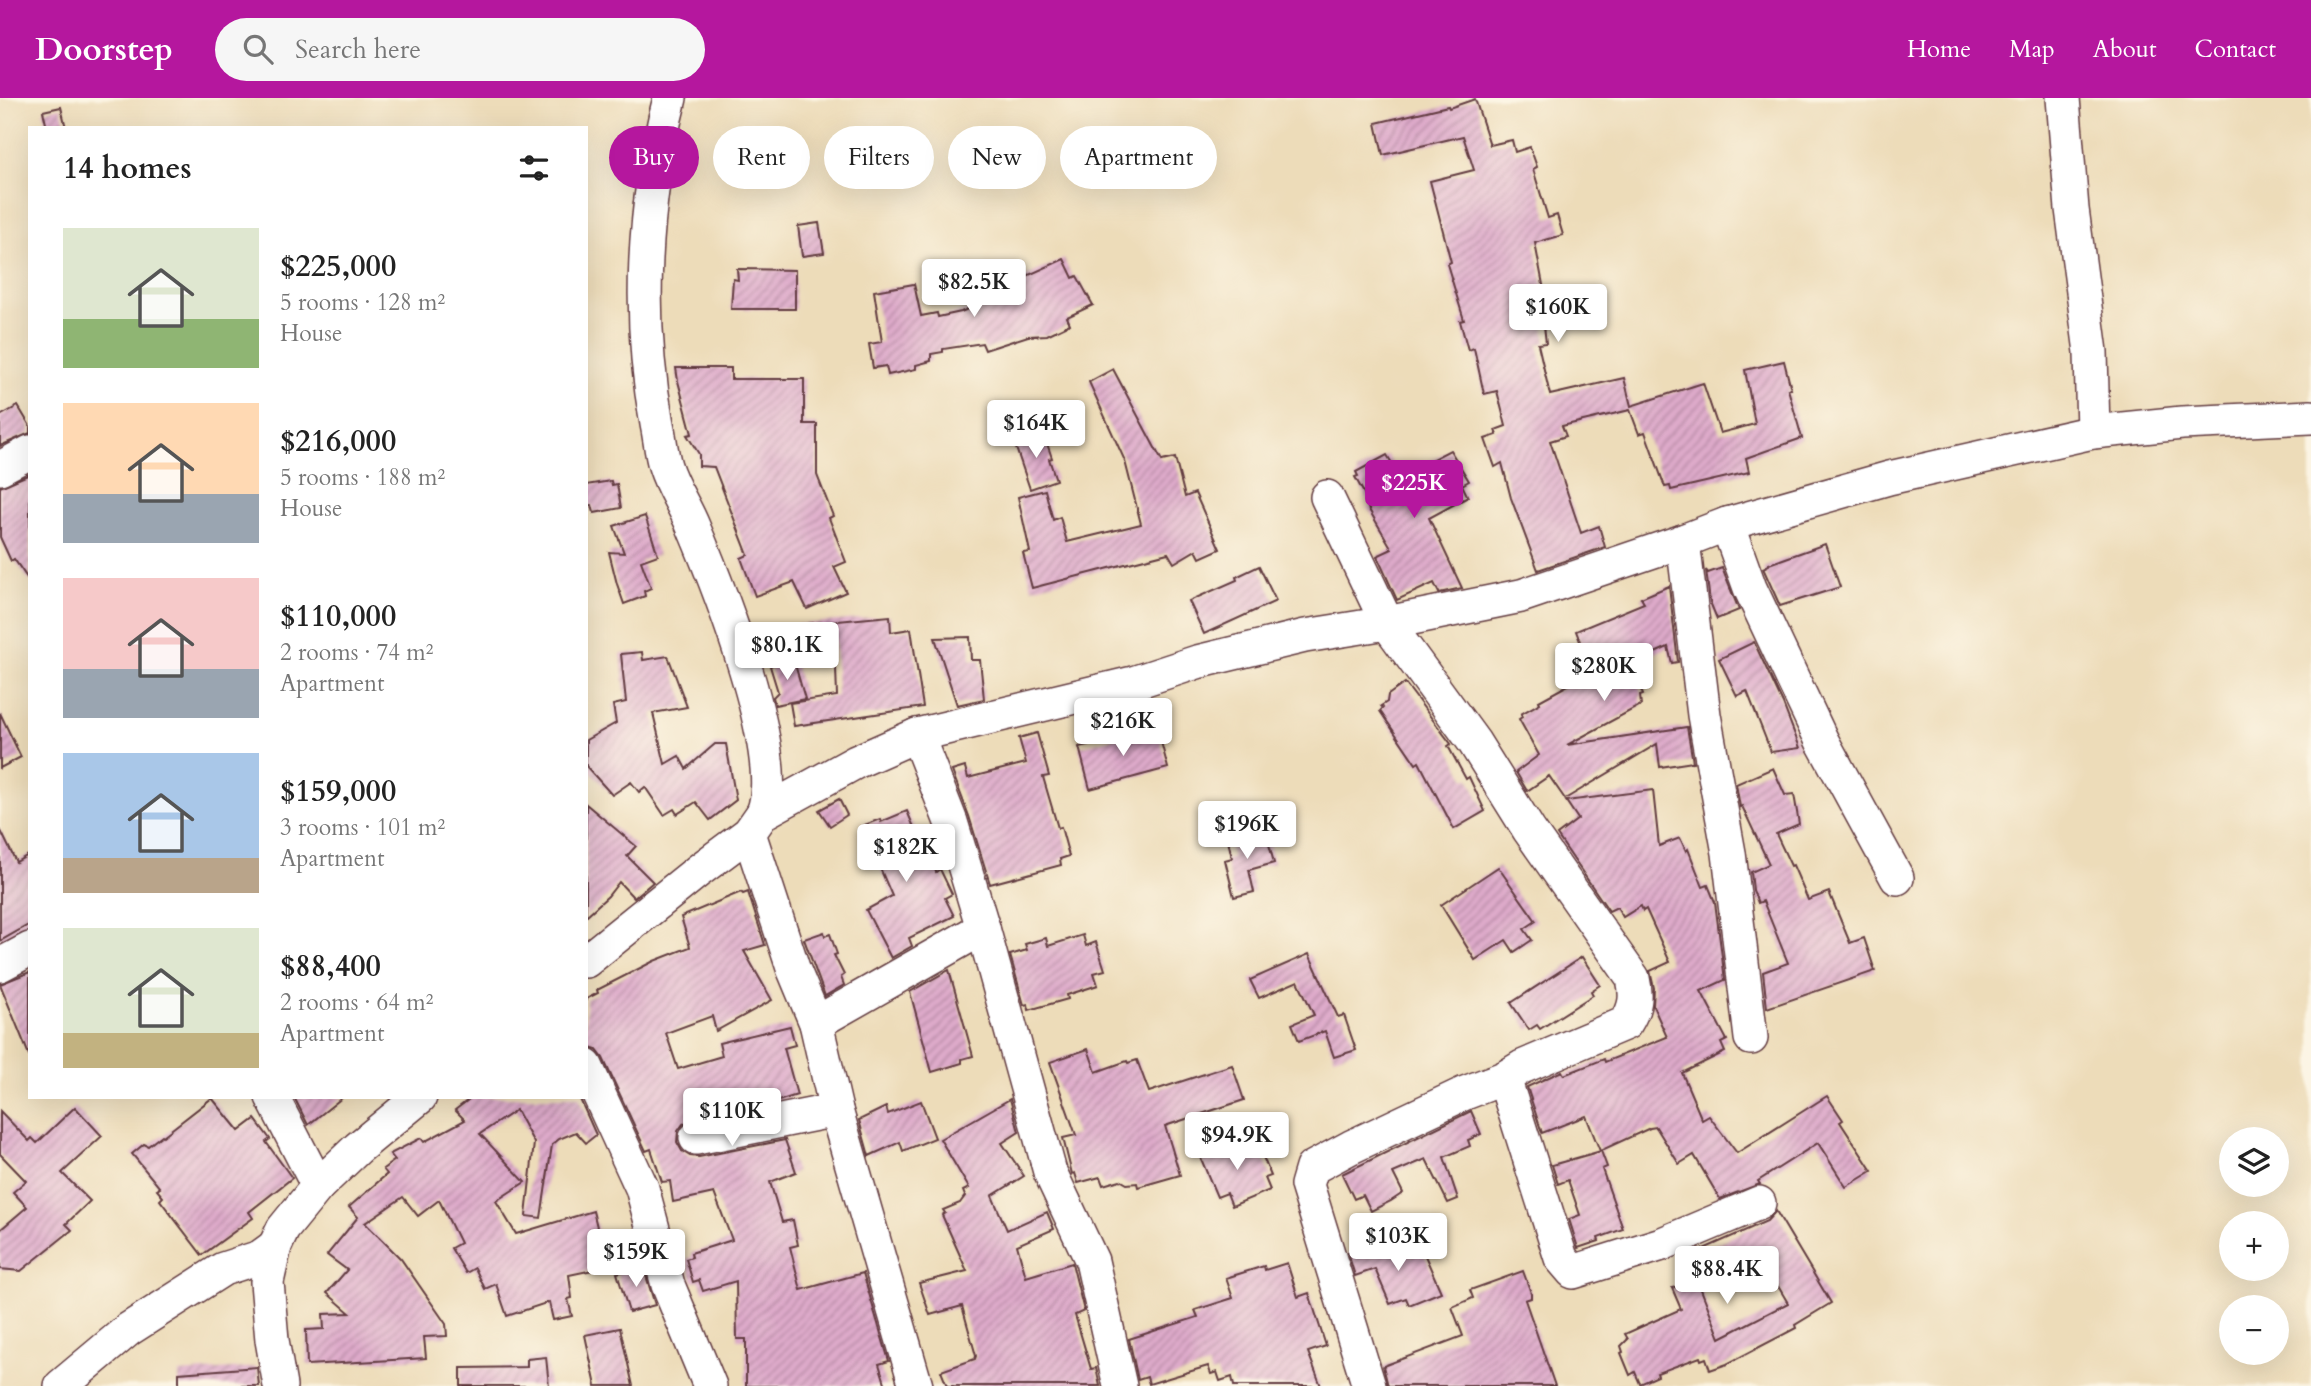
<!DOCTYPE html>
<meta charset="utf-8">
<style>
body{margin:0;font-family:Cardo,serif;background:#f6f6f6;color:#222;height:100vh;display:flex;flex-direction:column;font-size:26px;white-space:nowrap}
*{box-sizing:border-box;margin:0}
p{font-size:23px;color:#767676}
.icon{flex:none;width:38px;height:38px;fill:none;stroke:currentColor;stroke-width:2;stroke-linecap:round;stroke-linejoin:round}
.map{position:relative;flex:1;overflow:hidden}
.panel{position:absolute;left:28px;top:28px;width:560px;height:973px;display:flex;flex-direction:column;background:#fff;border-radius:0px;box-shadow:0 7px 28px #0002}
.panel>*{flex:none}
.top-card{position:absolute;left:609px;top:28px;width:665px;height:63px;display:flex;gap:14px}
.buttons{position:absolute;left:2219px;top:1029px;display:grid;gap:14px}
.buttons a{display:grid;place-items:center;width:70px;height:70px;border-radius:50%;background:#fff;box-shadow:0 7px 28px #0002;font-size:35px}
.price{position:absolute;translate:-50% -60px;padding:0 16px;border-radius:7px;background:#fff;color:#222;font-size:23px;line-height:46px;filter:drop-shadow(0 2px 4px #0008)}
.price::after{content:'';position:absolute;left:50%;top:42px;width:21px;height:16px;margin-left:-10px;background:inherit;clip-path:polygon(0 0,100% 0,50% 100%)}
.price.active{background:#b5179e;color:#fff}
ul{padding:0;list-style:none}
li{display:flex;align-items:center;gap:21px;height:175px;padding:0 35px}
li span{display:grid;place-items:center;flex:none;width:196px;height:140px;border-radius:0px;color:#555}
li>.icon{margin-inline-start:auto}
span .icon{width:84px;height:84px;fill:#fffc;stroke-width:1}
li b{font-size:30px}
h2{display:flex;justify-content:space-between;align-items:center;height:84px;padding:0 35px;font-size:30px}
.chip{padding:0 24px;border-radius:32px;background:#fff;box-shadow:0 7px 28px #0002;font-size:24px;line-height:63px}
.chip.active{background:#b5179e;color:#fff}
header{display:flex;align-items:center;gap:42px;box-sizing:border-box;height:98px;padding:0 35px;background:#b5179e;color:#fff}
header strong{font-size:33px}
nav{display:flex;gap:38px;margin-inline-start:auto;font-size:24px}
.search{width:490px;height:63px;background:#f6f6f6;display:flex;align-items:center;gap:18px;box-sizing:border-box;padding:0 24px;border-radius:38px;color:#767676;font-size:26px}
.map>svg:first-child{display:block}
.building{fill:url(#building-hatch)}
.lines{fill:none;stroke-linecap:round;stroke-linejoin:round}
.minor-casing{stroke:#623b40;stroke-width:36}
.minor{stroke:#fff;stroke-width:33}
</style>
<header>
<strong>Doorstep</strong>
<div class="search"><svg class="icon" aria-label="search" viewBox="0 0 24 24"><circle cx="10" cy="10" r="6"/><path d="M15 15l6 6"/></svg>Search here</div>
<nav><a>Home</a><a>Map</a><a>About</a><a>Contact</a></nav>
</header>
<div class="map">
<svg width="2311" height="1288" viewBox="0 0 2311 1288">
<defs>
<pattern id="building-hatch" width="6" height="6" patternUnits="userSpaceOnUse" patternTransform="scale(1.75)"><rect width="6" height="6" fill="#deaaca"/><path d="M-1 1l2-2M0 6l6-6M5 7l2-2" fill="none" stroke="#b68aa4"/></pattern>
</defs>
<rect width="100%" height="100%" fill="#fcf5e5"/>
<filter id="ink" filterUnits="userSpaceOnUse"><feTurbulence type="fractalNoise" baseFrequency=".0143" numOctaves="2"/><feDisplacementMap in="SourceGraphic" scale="14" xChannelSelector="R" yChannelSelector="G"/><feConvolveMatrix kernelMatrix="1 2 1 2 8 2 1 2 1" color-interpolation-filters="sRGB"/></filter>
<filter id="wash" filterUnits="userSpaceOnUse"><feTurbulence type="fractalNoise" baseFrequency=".00686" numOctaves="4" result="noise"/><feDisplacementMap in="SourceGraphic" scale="28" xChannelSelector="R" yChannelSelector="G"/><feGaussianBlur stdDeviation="1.57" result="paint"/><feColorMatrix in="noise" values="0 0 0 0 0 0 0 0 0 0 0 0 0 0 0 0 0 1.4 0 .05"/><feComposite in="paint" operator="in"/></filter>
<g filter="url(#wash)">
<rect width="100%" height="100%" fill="#eddcb9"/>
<g id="blocks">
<g class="building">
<polygon points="1475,1 1490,47 1512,42 1515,54 1530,49 1537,69 1533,71 1548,120 1557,117 1563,137 1535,145 1544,192 1540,193 1546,245 1538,246 1550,297 1624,280 1631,308 1703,285 1720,335 1755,326 1745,272 1784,263 1791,291 1788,291 1802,340 1746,360 1749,374 1671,392 1670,388 1665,389 1645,334 1639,336 1630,312 1562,328 1566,338 1550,343 1581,435 1599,428 1605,449 1538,472 1511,400 1502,365 1495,369 1485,341 1497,337 1495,332 1506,328 1497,293 1484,296 1474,250 1468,252 1460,223 1464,222 1447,166 1451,164 1430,83 1474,72 1463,38 1383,57 1376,25 1448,8 1449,10"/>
<polygon points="61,9 66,30 47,30 43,13"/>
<polygon points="819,125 824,155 802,158 798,128"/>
<polygon points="1064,161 1073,180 1077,178 1093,207 1067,219 1070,226 1047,237 1028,238 985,252 982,245 943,251 943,254 931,256 931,263 916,267 916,271 888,277 886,268 873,270 869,246 882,244 874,193 914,186 921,218 937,215 938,219 961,214 1023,187 1020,181"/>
<polygon points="737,171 795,172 795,211 731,211 733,181 738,182"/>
<polygon points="676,270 731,270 731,281 804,281 804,326 817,326 817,377 833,418 829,420 846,464 834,469 846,494 807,511 794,484 755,498 741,460 748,457 714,369 699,368 699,356 687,337 692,336 678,283"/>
<polygon points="1113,271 1162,363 1175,360 1185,399 1195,395 1220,451 1200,460 1196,452 1174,465 1168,455 1032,490 1023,455 1030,454 1018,399 1045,392 1053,422 1060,419 1067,444 1141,426 1125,363 1089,284"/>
<polygon points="18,308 30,328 30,335 0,348 0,318"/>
<polygon points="1043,334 1052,360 1049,361 1056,382 1030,391 1014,344"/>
<polygon points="1450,352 1469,383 1462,387 1468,399 1429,420 1462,490 1439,495 1434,485 1397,502 1377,458 1392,451 1368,410 1371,408 1355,379 1358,378 1356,374 1387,357 1400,378"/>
<polygon points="30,376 30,484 14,461 11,463 0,439 0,389"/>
<polygon points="611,383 612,387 617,386 621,410 594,415 592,407 586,408 586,387"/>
<polygon points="645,418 658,457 641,463 651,490 644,493 645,498 624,506 617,486 609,454 624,455 614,428"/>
<polygon points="1825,446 1840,489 1780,508 1763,470 1769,467 1769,466"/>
<polygon points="1259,468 1276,503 1204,536 1189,503 1237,482 1236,479"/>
<polygon points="1722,470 1739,512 1717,521 1710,504 1706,472 1708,475"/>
<polygon points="1669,488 1678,564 1672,565 1668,549 1631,566 1643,597 1640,598 1641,607 1567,647 1687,629 1693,664 1660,669 1657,646 1565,701 1549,678 1527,693 1516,674 1539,657 1519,621 1522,619 1521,616 1540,605 1539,603 1592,574 1576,533 1644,505 1641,500"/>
<polygon points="890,518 891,534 911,531 923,609 794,628 790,605 837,598 835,541 782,556 775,529"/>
<polygon points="970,539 971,562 980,562 984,601 957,607 935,540"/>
<polygon points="1754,544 1783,606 1800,650 1771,654 1747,593 1737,598 1719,561"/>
<polygon points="642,554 643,562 668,558 687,609 653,615 665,666 679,658 686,671 715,646 726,646 736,702 710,722 696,704 677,716 674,711 664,717 645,689 639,694 631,684 612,697 586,668 586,642 616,625 613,607 626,604 621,556"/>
<polygon points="792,556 805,601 775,607 773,599 778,594 770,568"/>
<polygon points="1405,585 1451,646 1448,648 1466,681 1469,679 1485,713 1454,731 1419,664 1416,666 1380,613 1383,610 1381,608 1387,604 1388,597"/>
<polygon points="0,615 21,659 0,670"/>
<polygon points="1157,629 1168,670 1090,691 1079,649"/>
<polygon points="1037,635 1049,678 1043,679 1058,730 1061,729 1069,758 1060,761 1061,767 990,786 969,718 952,673 965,669 968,680 1026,665 1019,640"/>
<polygon points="1773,670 1785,697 1794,696 1799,726 1776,736 1791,768 1793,767 1808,802 1829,794 1850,845 1864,840 1875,873 1767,910 1763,874 1788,865 1763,803 1758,805 1753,792 1751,774 1769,766 1742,708 1740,709 1736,686"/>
<polygon points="1653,692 1659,748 1680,740 1686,753 1688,751 1703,789 1708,787 1715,804 1725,882 1701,893 1727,942 1721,945 1725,954 1682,975 1702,1022 1709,1018 1737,1055 1827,998 1843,1022 1840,1024 1872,1073 1846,1089 1818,1045 1758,1083 1760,1086 1720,1101 1694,1057 1679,1066 1656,1029 1650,1030 1600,1053 1586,1018 1542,1035 1527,989 1562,973 1564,977 1604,961 1605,964 1667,939 1653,908 1654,890 1650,873 1670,864 1646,811 1643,813 1641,808 1623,819 1617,809 1609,813 1557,737 1578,721 1566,703"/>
<polygon points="839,701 847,717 830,728 819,712"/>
<polygon points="586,706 636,748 627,758 653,784 634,800 619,784 608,798 586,818"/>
<polygon points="907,713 925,755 928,754 936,774 940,771 952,796 945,800 954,818 909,840 912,848 891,860 866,812 892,798 862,728 880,721 881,724"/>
<polygon points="0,731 16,764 30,756 30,826 0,843"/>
<polygon points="1266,735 1274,765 1249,772 1254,794 1234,799 1225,762 1232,760 1228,742"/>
<polygon points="1498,769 1536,823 1524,831 1532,842 1514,854 1506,842 1475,862 1441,807"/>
<polygon points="741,794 743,796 748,794 765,847 744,853 772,902 716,933 712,918 666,935 678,971 722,958 719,945 790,928 795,947 784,950 797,997 772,1005 692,1021 683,1026 678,1033 677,1044 682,1053 690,1058 699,1059 785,1042 796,1074 770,1084 782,1124 793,1122 798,1147 790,1149 801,1192 863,1175 889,1263 879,1266 886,1288 746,1288 746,1241 737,1241 736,1183 703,1193 699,1182 693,1184 686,1161 692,1159 691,1155 732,1142 714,1095 673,1104 670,1083 662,1084 651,1051 646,1053 603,960 597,952 586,949 586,901 598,895 597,892 654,863 690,849 681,819"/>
<polygon points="824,834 825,838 830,836 837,856 834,857 844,877 841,879 844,887 825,898 804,841"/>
<polygon points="1083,837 1086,848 1096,844 1105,872 1094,875 1098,887 1067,897 1068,901 1029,912 1028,906 1024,907 1010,857 1027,852 1025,846 1046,840 1048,848"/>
<polygon points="1309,856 1338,919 1344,917 1356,952 1334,959 1325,933 1299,943 1292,926 1314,917 1298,883 1259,900 1250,882"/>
<polygon points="1582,859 1600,887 1591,893 1593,897 1540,931 1537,927 1529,932 1511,905"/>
<polygon points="949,872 973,958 962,961 962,965 932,974 910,894"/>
<polygon points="30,874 30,956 29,957 0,886"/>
<polygon points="1088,951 1096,974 1127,963 1128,965 1137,962 1149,994 1232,967 1244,1002 1165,1028 1180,1077 1138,1089 1137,1085 1127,1086 1120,1082 1103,1087 1100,1079 1078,1085 1075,1075 1072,1076 1063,1040 1076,1037 1050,964"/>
<polygon points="294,999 343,999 308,1027"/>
<polygon points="472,999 579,999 596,1037 586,1045 576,1034 559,1041 552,1047 541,1120 526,1118 534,1045 516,1012 480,1036 525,1084 496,1103 516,1136 593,1113 607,1169 569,1177 572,1200 568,1201 572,1218 553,1222 549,1204 507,1218 496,1186 485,1191 475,1170 466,1175 451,1150 460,1145 439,1102 418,1118 403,1099 365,1125 401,1161 446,1226 447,1238 424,1239 426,1260 307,1267 306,1232 324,1231 323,1216 350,1215 327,1195 347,1172 327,1157 358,1119 349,1109 387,1076 383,1071 395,1062 390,1056 421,1040 424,1044 465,1022 455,1012"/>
<polygon points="212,1000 239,1033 255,1021 270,1041 266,1044 292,1080 249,1114 253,1120 202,1157 160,1102 163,1099 157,1092 160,1090 132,1056 144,1046 148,1048 162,1037 163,1038"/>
<polygon points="1010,1001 1019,1034 1002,1045 1024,1078 992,1098 1007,1132 1047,1114 1054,1131 1017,1147 1026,1179 1072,1165 1084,1213 1075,1217 1091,1271 1096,1270 1100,1288 947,1288 941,1273 975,1261 976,1258 962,1208 930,1217 919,1185 967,1173 942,1117 945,1115 943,1112 960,1105 965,1098 963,1093 969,1090 940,1041"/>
<polygon points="921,1003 935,1040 903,1053 900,1044 869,1058 859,1022 886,1009 888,1016"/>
<polygon points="75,1009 102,1038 62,1075 90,1103 66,1126 72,1132 21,1173 0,1171 0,1132 27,1109 13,1094 26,1083 0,1056 0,1013 29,1043 32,1040 37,1045"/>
<polygon points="1471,1013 1481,1036 1468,1042 1470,1048 1444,1059 1458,1101 1448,1105 1426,1061 1393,1075 1403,1095 1391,1103 1371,1113 1363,1097 1354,1101 1342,1076"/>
<polygon points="1256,1042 1271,1078 1265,1080 1270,1092 1232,1108 1227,1095 1217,1099 1199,1056 1221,1047 1225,1056"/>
<polygon points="1601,1053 1607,1069 1602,1071 1623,1131 1598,1140 1599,1143 1578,1150 1569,1121 1580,1117 1568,1082 1558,1086 1552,1067"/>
<polygon points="1776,1113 1831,1205 1795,1227 1796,1230 1727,1266 1710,1272 1706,1260 1701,1262 1700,1259 1657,1275 1658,1278 1640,1286 1635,1274 1630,1277 1621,1255 1623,1254 1621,1248 1628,1241 1625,1236 1681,1211 1672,1190 1697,1181 1720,1240 1788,1205 1759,1156 1706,1187 1690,1157 1767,1123"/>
<polygon points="1406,1144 1411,1158 1423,1153 1441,1194 1409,1207 1406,1200 1390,1206 1375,1171 1355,1178 1348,1155 1367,1148 1371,1159"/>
<polygon points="1287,1165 1298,1199 1309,1195 1326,1248 1308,1254 1321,1288 1234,1288 1232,1279 1220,1283 1217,1274 1211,1276 1208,1268 1149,1286 1147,1279 1138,1282 1129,1241 1198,1219 1195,1212 1233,1200 1226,1180 1264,1168 1265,1172"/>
<polygon points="643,1168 655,1207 629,1214 617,1175"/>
<polygon points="1523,1173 1531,1195 1531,1200 1525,1202 1555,1288 1388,1288 1383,1268 1463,1238 1452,1209 1473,1200 1470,1192"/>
<polygon points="620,1230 633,1288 596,1288 585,1237"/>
<polygon points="546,1259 549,1288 461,1288 461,1270 527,1269 527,1261"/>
<polygon points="257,1269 259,1288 179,1288 179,1275"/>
</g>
</g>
</g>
<g filter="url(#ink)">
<use href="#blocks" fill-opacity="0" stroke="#623b40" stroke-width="2"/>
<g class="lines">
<defs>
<g id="minor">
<path d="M670 0C643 105 637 220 657 326 660 340 661 355 665 368 671 388 684 407 692 426 717 485 786 657 763 715"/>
<polyline points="2063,0 2072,111 2091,254 2093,334"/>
<polyline points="0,370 30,354"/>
<path d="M1327 399 1387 525 1474 644 1529 732 1633 880C1637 898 1636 909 1626 925L1522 969 1504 980 1465 995 1351 1049 1312 1070 1307 1087 1369 1288"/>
<polyline points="1727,426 1750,490 1822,643 1897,780"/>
<polyline points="1683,443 1704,617 1729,755 1751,940"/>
<polyline points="917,637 951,724 983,830 1050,1074 1092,1163 1120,1288"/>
<polyline points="749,735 793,870 816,925 836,1012 916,1288"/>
<polyline points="586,863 698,773 749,735 763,715 856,664 917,637 1133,585 1197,564 1305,538 1387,525 1521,498 1683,443 1727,426 1889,380 2093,334 2182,325 2311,319"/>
<polyline points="0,867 30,851"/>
<polyline points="816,925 983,830"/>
<polyline points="586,968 642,1090 668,1187 710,1288"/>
<polyline points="1504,980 1561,1160 1573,1174 1662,1146 1759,1105"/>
<polyline points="272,999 318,1088"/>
<polyline points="696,1040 836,1012"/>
<polyline points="61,1288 129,1231 223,1171 260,1159 275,1148"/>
<polyline points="280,1288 272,1242 267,1184 275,1148 283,1131 318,1088 358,1050 420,999"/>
</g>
</defs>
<use href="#minor" class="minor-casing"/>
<use href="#minor" class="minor"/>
</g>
</g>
</svg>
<div class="buttons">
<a><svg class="icon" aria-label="layers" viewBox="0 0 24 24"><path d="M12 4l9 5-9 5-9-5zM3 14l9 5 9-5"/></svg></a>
<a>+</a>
<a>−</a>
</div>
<b class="price" style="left:974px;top:221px">$82.5K</b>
<b class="price" style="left:1558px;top:246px">$160K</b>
<b class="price" style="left:1036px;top:362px">$164K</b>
<b class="price active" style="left:1414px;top:422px">$225K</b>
<b class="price" style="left:787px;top:584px">$80.1K</b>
<b class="price" style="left:1604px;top:605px">$280K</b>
<b class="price" style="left:1123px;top:660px">$216K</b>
<b class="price" style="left:1247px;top:763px">$196K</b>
<b class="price" style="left:906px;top:786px">$182K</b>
<b class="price" style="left:732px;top:1050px">$110K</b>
<b class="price" style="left:1237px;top:1074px">$94.9K</b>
<b class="price" style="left:1398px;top:1175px">$103K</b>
<b class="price" style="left:636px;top:1191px">$159K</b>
<b class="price" style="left:1727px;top:1208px">$88.4K</b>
<div class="top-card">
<a class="chip active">Buy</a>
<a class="chip">Rent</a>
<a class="chip">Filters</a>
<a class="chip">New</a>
<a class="chip">Apartment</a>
</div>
<section class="panel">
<h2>14 homes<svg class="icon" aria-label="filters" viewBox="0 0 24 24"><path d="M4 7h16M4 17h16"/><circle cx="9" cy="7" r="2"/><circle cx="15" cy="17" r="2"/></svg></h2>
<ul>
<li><span style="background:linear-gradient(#dfe7d0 65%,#8fb573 0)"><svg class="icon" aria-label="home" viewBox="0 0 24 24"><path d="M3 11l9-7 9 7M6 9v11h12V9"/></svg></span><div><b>$225,000</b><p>5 rooms · 128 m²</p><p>House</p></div></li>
<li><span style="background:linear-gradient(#ffd9b3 65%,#9aa5b1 0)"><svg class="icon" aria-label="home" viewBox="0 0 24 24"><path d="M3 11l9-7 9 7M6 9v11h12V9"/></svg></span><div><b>$216,000</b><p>5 rooms · 188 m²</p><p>House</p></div></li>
<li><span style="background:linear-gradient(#f6c9c9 65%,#9aa5b1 0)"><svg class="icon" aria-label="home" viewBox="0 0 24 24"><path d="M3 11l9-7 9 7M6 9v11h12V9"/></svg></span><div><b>$110,000</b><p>2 rooms · 74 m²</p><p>Apartment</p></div></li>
<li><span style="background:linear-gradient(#a9c7e8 75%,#b9a48a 0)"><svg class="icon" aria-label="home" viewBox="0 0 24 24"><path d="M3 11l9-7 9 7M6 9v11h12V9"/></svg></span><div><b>$159,000</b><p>3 rooms · 101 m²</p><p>Apartment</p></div></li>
<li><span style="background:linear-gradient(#dfe7d0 75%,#c2b280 0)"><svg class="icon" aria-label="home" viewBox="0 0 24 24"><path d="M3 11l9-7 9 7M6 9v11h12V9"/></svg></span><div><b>$88,400</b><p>2 rooms · 64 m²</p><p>Apartment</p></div></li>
</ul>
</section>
</div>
